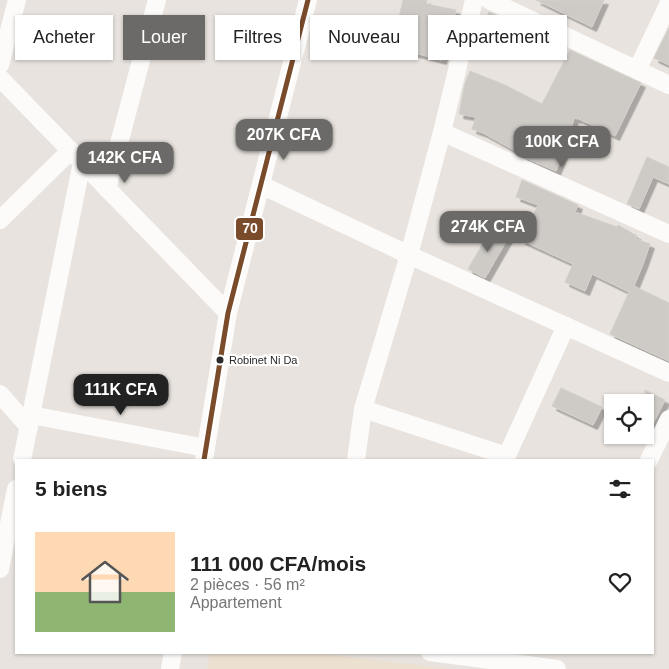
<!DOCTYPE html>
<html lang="fr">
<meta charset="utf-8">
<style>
body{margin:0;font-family:Helvetica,sans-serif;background:#f2f2f2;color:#222;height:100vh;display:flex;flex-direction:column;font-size:19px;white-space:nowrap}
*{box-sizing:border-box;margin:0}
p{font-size:16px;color:#767676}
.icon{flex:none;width:28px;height:28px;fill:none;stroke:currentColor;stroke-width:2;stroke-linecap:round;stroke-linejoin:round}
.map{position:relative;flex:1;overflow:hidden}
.sheet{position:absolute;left:15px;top:459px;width:639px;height:195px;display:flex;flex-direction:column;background:#fff;border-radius:0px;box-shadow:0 1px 4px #0004}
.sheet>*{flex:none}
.hud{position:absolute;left:15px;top:15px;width:640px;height:45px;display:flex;gap:10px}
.buttons{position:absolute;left:604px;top:394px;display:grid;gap:10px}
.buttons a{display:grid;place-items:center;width:50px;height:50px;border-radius:0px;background:#fff;box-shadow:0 1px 4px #0004;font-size:25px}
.price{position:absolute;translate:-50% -42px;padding:0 11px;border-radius:10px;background:#6c6a68;color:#fff;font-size:16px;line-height:32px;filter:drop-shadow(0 1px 2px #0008)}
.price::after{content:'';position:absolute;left:50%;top:30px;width:15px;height:11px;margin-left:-8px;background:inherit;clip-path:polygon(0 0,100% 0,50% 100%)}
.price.on{background:#222;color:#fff}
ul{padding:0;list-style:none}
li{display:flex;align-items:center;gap:15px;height:125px;padding:0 20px}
li span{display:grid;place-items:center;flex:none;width:140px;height:100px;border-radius:0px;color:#555}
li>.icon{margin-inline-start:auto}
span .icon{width:60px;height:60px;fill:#fffc;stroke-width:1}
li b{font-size:21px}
h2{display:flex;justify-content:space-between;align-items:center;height:60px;padding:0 20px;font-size:21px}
.chip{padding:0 18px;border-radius:0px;background:#fff;box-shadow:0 1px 4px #0004;font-size:18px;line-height:45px}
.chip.on{background:#6c6a68;color:#fff}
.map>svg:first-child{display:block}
.education{fill:#ece0d1}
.building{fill:#cecbc7;stroke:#d3cfca;filter:url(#shadow)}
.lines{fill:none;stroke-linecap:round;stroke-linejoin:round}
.minor{stroke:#fcfbfa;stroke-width:18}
.bus-1-casing{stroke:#fff;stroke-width:9}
.bus-1{stroke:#7a4b2a;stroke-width:5}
.bus-dot{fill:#292929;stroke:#fff;stroke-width:2}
.labels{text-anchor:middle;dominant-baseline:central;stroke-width:4.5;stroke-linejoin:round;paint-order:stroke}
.bus-label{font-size:11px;fill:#292929;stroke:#fff;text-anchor:start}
.line-badge{stroke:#fff;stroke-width:2}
.badge-label{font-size:14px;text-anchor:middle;font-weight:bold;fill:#fff}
</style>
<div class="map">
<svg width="669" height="669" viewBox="0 0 669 669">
<defs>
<filter id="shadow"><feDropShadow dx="4.5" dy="4.5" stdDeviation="0" flood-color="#0004"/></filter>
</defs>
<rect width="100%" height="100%" fill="#e8e3de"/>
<polygon class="education" points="210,653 317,653 450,669 207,669"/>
<g class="building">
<polygon points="403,0 427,0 426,4 456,10 442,60 392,47"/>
<polygon points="536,0 604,0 592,27"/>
<polygon points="489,12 513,23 508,36 483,25"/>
<polygon points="669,28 669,65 654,58"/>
<polygon points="570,50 641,83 615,136 577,118 577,119 574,118 565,149 556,171 523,157 523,155 483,133 472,129 476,117 459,114 465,83 470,71 505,85 542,104"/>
<polygon points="647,157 669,167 669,184 653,177 639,209 627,204"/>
<polygon points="522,180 578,205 575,212 617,227 618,225 637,236 636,239 650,244 643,264 634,286 669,303 669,361 610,334 629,292 592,274 585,291 565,282 573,264 521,240 538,205 516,197"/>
<polygon points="492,228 508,238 485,278 468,269"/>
<polygon points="561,388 602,407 593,425 552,406"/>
<polygon points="645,390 665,400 645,439"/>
</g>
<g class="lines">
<g class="minor">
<polyline points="489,0 669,85"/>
<polyline points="0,65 17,0"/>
<polyline points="637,70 669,3"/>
<polyline points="0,78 228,313"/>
<polyline points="442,132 669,234"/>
<polyline points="261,185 409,255 669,373"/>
<polyline points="107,189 157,0"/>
<polyline points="0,220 70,151"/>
<polyline points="0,394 29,427"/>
<polyline points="363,409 507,456"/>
<polyline points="31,415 206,448"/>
<polyline points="22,460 82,162"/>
<polyline points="204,460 228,313 308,0"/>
<polyline points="356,460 363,409 409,255 442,132 474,0"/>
<polyline points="505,460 566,326"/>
<polyline points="649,460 669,419"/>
<polyline points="0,569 16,489"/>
<polyline points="430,652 557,669"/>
<polyline points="170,669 173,652"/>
</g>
<defs>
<polyline id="bus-1" points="204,460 228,313 308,0"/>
</defs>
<use href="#bus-1" class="bus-1-casing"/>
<use href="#bus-1" class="bus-1"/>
</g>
<circle class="bus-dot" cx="220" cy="360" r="4.5"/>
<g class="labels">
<g class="bus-label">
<text x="229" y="360">Robinet Ni Da</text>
</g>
</g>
<rect class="line-badge" x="235" y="217" width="29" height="24" rx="5" fill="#7a4b2a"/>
<g class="badge-label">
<text x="250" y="233">70</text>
</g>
</svg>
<div class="buttons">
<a><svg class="icon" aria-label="locate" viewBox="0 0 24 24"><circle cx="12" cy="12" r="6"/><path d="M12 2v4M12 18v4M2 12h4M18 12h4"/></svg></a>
</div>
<b class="price" style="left:284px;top:161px">207K CFA</b>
<b class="price" style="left:562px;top:168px">100K CFA</b>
<b class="price" style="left:125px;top:184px">142K CFA</b>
<b class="price" style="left:488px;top:253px">274K CFA</b>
<b class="price on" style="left:121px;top:416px">111K CFA</b>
<div class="hud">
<a class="chip">Acheter</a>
<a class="chip on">Louer</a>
<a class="chip">Filtres</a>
<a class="chip">Nouveau</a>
<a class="chip">Appartement</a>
</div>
<section class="sheet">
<h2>5 biens<svg class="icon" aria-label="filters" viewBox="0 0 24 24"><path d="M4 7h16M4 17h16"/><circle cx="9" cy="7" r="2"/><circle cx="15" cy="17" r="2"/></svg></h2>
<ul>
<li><span style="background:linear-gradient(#ffd9b3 60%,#8fb573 0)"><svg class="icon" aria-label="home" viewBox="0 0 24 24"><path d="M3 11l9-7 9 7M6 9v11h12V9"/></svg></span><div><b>111 000 CFA/mois</b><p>2 pièces · 56 m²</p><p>Appartement</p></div><svg class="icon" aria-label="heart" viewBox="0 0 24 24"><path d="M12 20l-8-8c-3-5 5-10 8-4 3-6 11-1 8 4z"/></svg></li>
</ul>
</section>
</div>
